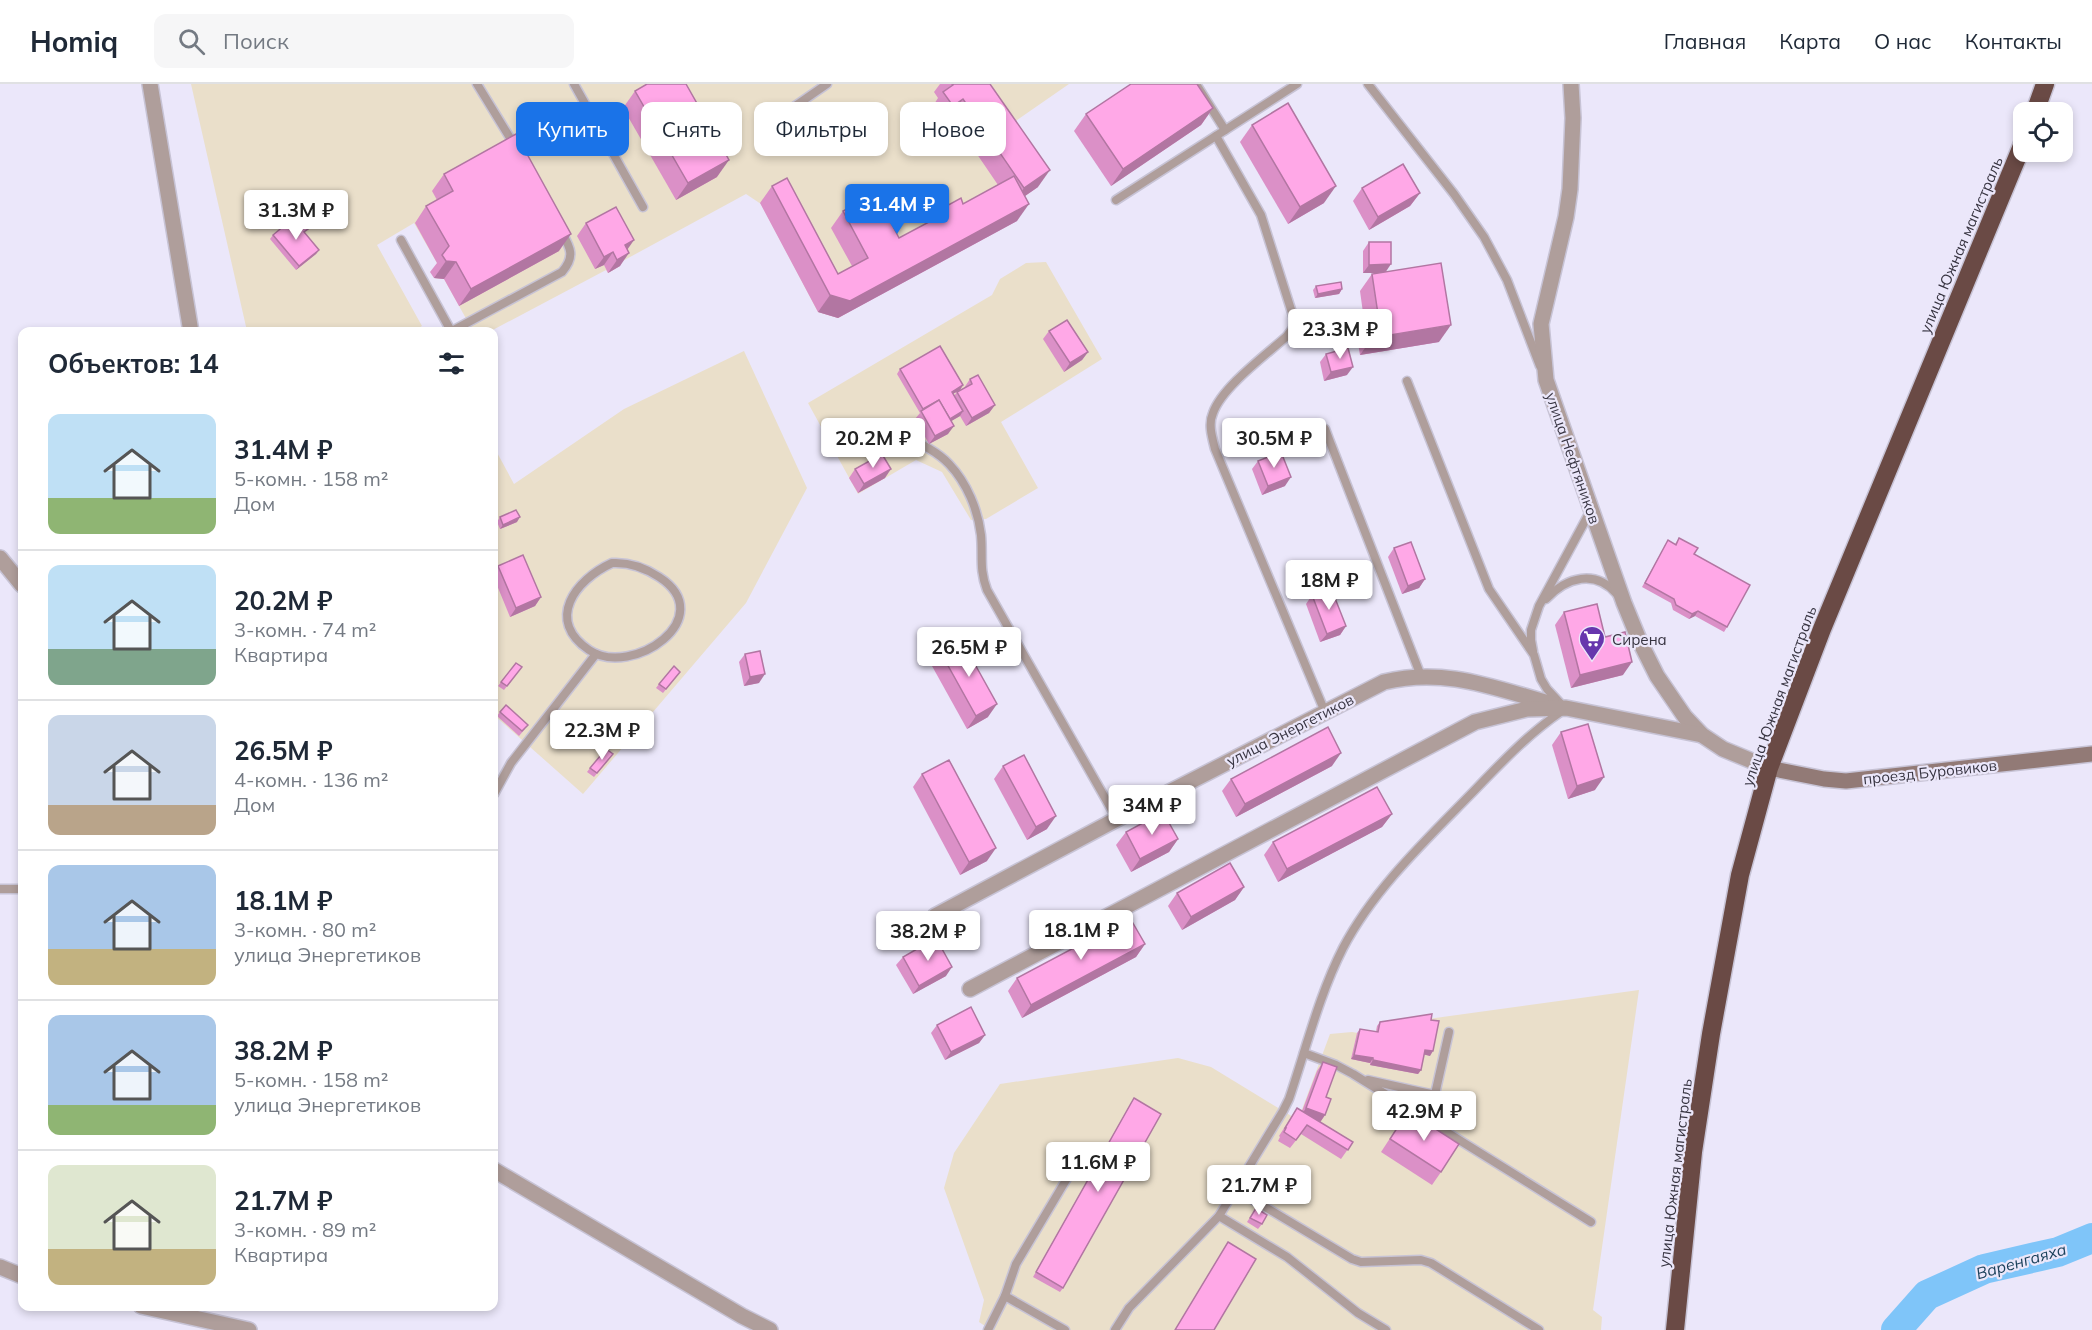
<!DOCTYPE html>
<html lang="ru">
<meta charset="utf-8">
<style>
body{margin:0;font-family:Mulish,sans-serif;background:#f6f6f7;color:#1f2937;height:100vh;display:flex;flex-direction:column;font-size:22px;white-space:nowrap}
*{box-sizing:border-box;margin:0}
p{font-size:20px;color:#747a83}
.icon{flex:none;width:33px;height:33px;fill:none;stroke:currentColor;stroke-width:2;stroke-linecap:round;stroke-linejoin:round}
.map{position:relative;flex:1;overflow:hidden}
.panel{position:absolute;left:18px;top:243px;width:480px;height:984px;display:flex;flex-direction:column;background:#fff;border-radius:12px;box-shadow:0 3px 9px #0003}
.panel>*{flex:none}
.top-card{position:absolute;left:516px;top:18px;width:570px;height:54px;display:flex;gap:12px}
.controls{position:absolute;left:2013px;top:18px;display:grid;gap:12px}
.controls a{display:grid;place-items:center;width:60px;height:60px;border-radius:12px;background:#fff;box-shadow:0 3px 9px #0003;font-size:30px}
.price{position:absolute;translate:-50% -51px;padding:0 14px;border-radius:6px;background:#fff;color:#222;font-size:20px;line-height:39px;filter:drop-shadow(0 2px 3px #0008)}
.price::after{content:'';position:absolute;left:50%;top:36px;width:18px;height:14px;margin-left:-9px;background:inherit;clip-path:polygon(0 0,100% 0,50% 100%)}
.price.active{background:#1a73e8;color:#fff}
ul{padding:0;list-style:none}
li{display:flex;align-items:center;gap:18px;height:150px;padding:0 30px}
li+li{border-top:2px solid #e0e1e3}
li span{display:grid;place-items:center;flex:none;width:168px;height:120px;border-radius:12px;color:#555}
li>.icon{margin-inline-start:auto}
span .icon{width:72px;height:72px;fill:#fffc;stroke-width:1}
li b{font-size:26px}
h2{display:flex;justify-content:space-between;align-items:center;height:72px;padding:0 30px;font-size:26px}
.tag{padding:0 21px;border-radius:12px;background:#fff;box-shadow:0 3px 9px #0003;font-size:21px;line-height:54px}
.tag.active{background:#1a73e8;color:#fff}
header{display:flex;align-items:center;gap:36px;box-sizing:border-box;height:84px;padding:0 30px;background:#fff;border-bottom:2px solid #e0e1e3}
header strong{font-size:28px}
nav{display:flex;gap:33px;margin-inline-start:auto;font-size:21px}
.search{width:420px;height:54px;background:#f6f6f7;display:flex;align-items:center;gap:15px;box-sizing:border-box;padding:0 21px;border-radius:12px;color:#747a83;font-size:22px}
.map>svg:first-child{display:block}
.industrial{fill:#eadfca}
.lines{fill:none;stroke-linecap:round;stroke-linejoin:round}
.river{stroke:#7fc5f9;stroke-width:30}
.lane-casing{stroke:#c7c3d5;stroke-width:11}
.street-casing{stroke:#c7c3d5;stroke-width:18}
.secondary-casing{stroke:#c7c3d5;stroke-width:18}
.highway-casing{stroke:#c7c3d5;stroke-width:21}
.lane{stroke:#af9e9b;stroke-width:8}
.street{stroke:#af9e9b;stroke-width:15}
.secondary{stroke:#927a76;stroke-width:15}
.highway{stroke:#6a4a45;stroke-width:18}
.wall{fill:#db90c7}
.shaded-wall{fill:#b276a2}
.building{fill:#ffa8e7;stroke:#b276a2;stroke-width:1.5}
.labels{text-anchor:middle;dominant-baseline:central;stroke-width:4.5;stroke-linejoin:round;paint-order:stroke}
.street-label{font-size:15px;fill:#373441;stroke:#ebe7fa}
.poi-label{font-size:15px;fill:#373441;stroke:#ebe7fa;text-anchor:start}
.water-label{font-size:16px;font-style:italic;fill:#1b415b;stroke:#ebe7fa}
</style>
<header>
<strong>Homiq</strong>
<div class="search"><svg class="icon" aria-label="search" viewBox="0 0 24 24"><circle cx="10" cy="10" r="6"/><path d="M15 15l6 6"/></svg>Поиск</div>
<nav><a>Главная</a><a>Карта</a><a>О нас</a><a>Контакты</a></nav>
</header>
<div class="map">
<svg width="2092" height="1246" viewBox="0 0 2092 1246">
<rect width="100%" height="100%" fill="#ebe7fa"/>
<g class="industrial">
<polygon points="191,0 1069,0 1000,48 1009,123 902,198 838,234 818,228 761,120 746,110 619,179 620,182 608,189 606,186 489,248 473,247 444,195 434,194 437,179 414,139 377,161 422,242 412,248 247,247"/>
<polygon points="1046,178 1102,275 1001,338 1038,404 986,435 971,436 942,388 916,376 858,410 808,319 992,211 1000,195 1026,179"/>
<polygon points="744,267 807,404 746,519 583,710 494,631 494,363 514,400 624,325"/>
<polygon points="1639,906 1593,1226 1602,1233 1601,1246 991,1246 979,1238 984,1216 944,1104 954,1069 1000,1000 1178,974 1211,983 1298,1036 1330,950 1352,948 1375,952 1377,942"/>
</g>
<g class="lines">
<polyline class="river" points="1896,1246 1927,1211 1984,1185 2058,1168 2092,1154"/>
<defs>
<g id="lane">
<polyline points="477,0 515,62"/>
<polyline points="574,0 643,123"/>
<polyline points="1196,0 1225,46"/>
<polyline points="1368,0 1454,110 1484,153 1507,196 1540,282"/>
<polyline points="785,29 827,0"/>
<path d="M1216 52 1261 131 1294 235 1293 244 1287 252C1266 271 1222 303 1213 329 1208 340 1212 353 1215 365L1325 628"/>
<polyline points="1116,116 1297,0"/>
<polyline points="401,156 451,247"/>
<path d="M450 248 562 188C576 172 570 163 561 147"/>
<polyline points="1407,297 1489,505 1534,571 1541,595 1547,605 1560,619"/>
<path d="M890 344C909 355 934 364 949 380 967 399 978 426 981 451 983 472 979 485 987 506L1117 735"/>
<polyline points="1325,345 1421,592"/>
<path d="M612 479C630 478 644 483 659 493 721 533 632 595 589 566 545 536 575 496 612 479Z"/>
<path d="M1546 515C1567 493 1595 485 1617 510"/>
<polyline points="1533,567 1531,556 1531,546 1539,522 1591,426"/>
<polyline points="494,710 511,679 596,570"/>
<polyline points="0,805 22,805"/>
<polyline points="1304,969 1336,981 1353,990 1591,1138"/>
<polyline points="1368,996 1435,1011"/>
<polyline points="1429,1037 1449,948"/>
<polyline points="1235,1105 1352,1175 1361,1178 1421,1176 1431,1179 1539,1246"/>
<polyline points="1219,1132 1287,1173 1358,1229 1386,1246"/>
<polyline points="1005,1212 1065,1246"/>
<polyline points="988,1246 1005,1212 1016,1180 1075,1081"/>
<path d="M1115 1246 1129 1224 1219 1132 1283 1027 1289 1015C1306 965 1319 911 1343 864 1374 805 1425 757 1471 710 1500 680 1528 650 1562 627"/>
</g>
<g id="street">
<polyline points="150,0 191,248"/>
<polyline points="1571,0 1573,34 1570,105 1566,133 1541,240 1546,296 1624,519 1640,558 1657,592 1685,633 1702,651 1723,665 1769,684"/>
<polyline points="0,474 22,501"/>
<path d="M935 832 1117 735 1384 598C1445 583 1494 604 1552 620"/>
<polyline points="970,905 1475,638 1527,625 1566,624 1702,651"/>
<polyline points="494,1086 742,1232 770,1246"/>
<polyline points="0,1183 22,1192"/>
<polyline points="141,1222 249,1246"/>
</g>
<polyline id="secondary" points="1769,684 1824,695 1846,697 2092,670"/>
<g id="highway">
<polyline points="2035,28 2045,0"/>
<polyline points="1675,1246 1693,1068 1711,950 1740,791 1769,684 1822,545 2024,57"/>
</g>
</defs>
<use href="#lane" class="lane-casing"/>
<use href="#street" class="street-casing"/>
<use href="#secondary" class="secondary-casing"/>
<use href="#highway" class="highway-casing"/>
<use href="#lane" class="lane"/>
<use href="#street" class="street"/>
<use href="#secondary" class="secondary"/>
<use href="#highway" class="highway"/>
</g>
<g class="wall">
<polygon points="940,0 990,0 1038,103 1025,112 1017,137 838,234 818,228 760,119 772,102 838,190 852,182 831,144 843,127 899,154 933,136 941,125 963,120 998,101 951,32 941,39 931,25 938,14 934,8"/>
<polygon points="635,7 717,93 676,116 623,24"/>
<polygon points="1213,24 1201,41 1111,102 1074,47 1086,30"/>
<polygon points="1252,41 1324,119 1288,140 1240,58"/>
<polygon points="444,90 559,167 459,222 444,195 434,194 430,188 437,179 415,139 426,122 437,116 432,107"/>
<polygon points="1362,104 1420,109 1410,122 1369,146 1353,117"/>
<polygon points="586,139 627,166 620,182 608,189 604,181 595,185 577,152"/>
<polygon points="305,149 319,166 316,170 296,186 270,155 273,151"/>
<polygon points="1369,158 1386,188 1439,258 1360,271 1356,248 1364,236 1360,207 1372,190 1377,189 1363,189 1363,167"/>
<polygon points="1316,202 1342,205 1339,210 1315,214 1313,206"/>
<polygon points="1049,247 1088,268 1082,276 1064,288 1043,255"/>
<polygon points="1326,270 1347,291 1324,297 1320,278"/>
<polygon points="900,285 963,301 960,306 953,310 954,312 957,308 964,304 970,295 995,321 989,329 966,342 960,332 951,337 948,350 929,360 915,335 920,329 897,290"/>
<polygon points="1258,377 1285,402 1262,411 1252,385"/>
<polygon points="855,385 885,394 858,409 849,394"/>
<polygon points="500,433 517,438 500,445 497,438"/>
<polygon points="1679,454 1694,470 1727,543 1724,548 1695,532 1689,535 1673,526 1671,519 1642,503 1668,456 1675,460"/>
<polygon points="1394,464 1425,495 1419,504 1402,510 1388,473"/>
<polygon points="498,482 541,513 535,522 510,533 494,494 494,488"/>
<polygon points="1312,511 1346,542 1340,551 1320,558 1306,520"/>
<polygon points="1564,528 1605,553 1623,591 1571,604 1555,541"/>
<polygon points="941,569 988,633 967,645 932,582"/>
<polygon points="745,570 759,599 744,602 739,578"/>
<polygon points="516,579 522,583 504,606 498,602"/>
<polygon points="680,588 663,609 656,604 659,600"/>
<polygon points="500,628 525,645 519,652 497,632"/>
<polygon points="1561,648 1595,706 1568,715 1552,661"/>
<polygon points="610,674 594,693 587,688 590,684"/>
<polygon points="1003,682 1047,745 1027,756 994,695"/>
<polygon points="1332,682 1236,733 1222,707 1231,695"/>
<polygon points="922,690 987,777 960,791 913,703"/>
<polygon points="1392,730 1382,743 1278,798 1264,771 1273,758"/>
<polygon points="1126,748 1178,755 1169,768 1131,788 1116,761"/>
<polygon points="1244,803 1235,816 1182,846 1168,822 1177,809"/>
<polygon points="1145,860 1136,873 1022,934 1008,907 1017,894"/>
<polygon points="903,873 946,892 913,910 896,881"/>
<polygon points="1431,936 1430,972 1424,970 1421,986 1418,990 1370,981 1370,979 1351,975 1357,949 1360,945 1376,948 1377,942 1380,938"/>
<polygon points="937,941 985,951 979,959 945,976 931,949"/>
<polygon points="1323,978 1326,1013 1325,1031 1320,1038 1353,1058 1341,1075 1301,1050 1290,1064 1278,1057 1280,1053 1279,1052 1297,1024 1302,1027 1317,987"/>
<polygon points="1134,1014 1063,1204 1060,1208 1033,1193"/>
<polygon points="1408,1027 1441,1088 1432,1101 1381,1068"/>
<polygon points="1256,1124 1262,1140 1258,1145 1247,1138"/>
</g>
<g class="shaded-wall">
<polygon points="963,15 951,32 941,39 953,22"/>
<polygon points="1213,24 1201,41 1111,102 1123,85"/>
<polygon points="729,76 717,93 676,116 688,99"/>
<polygon points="1050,86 1038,103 1012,121 1024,104"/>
<polygon points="1336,102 1324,119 1288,140 1300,123"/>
<polygon points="1420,109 1410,122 1369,146 1378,133"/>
<polygon points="1029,120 1017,137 838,234 818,228 830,211"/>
<polygon points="571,150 559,167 459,222 471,205"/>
<polygon points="634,156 625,169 625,161"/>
<polygon points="319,166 316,170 296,186 299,182"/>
<polygon points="613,168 604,181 595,185 604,173"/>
<polygon points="629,169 620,182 608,189 617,176"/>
<polygon points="446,177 456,178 444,195 434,194"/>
<polygon points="1391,180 1385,189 1363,189 1369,181"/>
<polygon points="1342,205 1339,210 1315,214 1318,210"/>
<polygon points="1451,241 1439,258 1360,271 1372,254"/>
<polygon points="1088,268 1082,276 1064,288 1070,279"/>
<polygon points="1353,283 1347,291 1324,297 1331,288"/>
<polygon points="963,301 960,306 949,312 952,308"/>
<polygon points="995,321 989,329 966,342 972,334"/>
<polygon points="963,327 960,332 943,342 946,337"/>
<polygon points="954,342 948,350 929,360 935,352"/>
<polygon points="891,385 885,394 858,409 864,400"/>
<polygon points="1291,393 1285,402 1262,411 1268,402"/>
<polygon points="520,433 517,438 500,445 503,441"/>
<polygon points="1425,495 1419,504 1402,510 1408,502"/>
<polygon points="541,513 535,522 510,533 516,524"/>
<polygon points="1698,527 1695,532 1689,535 1692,530"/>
<polygon points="1346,542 1340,551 1320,558 1327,550"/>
<polygon points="1632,578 1623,591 1571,604 1580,591"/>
<polygon points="765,590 759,599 744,602 750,593"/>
<polygon points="997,620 988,633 967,645 976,632"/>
<polygon points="1341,669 1332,682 1236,733 1245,720"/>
<polygon points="1604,693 1595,706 1568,715 1577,702"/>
<polygon points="1392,730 1382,743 1278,798 1287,785"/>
<polygon points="1056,732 1047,745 1027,756 1036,743"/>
<polygon points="1178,755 1169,768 1131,788 1140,775"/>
<polygon points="996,764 987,777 960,791 969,778"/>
<polygon points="1244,803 1235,816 1182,846 1191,833"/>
<polygon points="1145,860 1136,873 1022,934 1031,921"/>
<polygon points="952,883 946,892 913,910 919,902"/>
<polygon points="985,951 979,959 945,976 951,968"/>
<polygon points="1425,966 1433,967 1430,972 1422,970"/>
<polygon points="1354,971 1373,974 1370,979 1351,975"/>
<polygon points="1373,976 1421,986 1418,990 1370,981"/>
<polygon points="1306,1024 1325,1031 1319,1040 1300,1033"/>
</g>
<g class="building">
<polygon points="647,0 686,0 729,76 688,99 635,7"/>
<polygon points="952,0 990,0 1050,86 1024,104 963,15 953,22 943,8 953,1"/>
<polygon points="1131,0 1197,0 1213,24 1123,85 1086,30"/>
<polygon points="1288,19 1336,102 1300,123 1252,41"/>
<polygon points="516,50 571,150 471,205 456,178 446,177 442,171 449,162 426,122 453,107 444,90"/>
<polygon points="1403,80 1420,109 1378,133 1362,104"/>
<polygon points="1014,92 1029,120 850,217 830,211 772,102 787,94 838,190 868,174 843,127 876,109 899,154 944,130 941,125 961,114 963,120"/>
<polygon points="616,123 634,156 625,161 629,169 617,176 613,168 604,173 586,139"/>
<polygon points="297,131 308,145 304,148 319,166 299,182 273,151"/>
<polygon points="1369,158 1391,158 1391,180 1369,181"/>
<polygon points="1441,179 1451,241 1372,254 1368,231 1378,230 1372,190"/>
<polygon points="1341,198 1342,205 1318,210 1316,202"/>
<polygon points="1067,236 1088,268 1070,279 1049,247"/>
<polygon points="940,262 963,301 952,308 963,327 950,335 939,316 923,325 900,285"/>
<polygon points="1348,264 1353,283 1331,288 1326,270"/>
<polygon points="978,291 995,321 972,334 957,308 972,300 970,295"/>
<polygon points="939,316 954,342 935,352 921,327"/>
<polygon points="1281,368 1291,393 1268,402 1258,377"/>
<polygon points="882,370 891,385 864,400 855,385"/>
<polygon points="516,426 520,433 503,441 500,433"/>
<polygon points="1679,454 1698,464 1694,470 1750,501 1727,543 1698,527 1692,530 1676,521 1674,515 1645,499 1668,456 1676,461"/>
<polygon points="1411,458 1425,495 1408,502 1394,464"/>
<polygon points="523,471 541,513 516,524 498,482"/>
<polygon points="1331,504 1346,542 1327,550 1312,511"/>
<polygon points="1597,520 1605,553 1625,548 1632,578 1580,591 1564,528"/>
<polygon points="962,557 997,620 976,632 941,569"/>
<polygon points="760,567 765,590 750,593 745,570"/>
<polygon points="516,579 522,583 507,602 501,598"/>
<polygon points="674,582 680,588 666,605 659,600"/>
<polygon points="506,621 528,641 522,647 500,628"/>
<polygon points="1588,640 1604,693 1577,702 1561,648"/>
<polygon points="1328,643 1341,669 1245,720 1231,695"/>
<polygon points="606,665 613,670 597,689 590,684"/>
<polygon points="1024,671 1056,732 1036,743 1003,682"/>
<polygon points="949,676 996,764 969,778 922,690"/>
<polygon points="1377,703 1392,730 1287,785 1273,758"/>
<polygon points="1163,728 1178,755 1140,775 1126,748"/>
<polygon points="1230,779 1244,803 1191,833 1177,809"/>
<polygon points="1130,834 1145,860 1031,921 1017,894"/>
<polygon points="936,854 952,883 919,902 903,873"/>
<polygon points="971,923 985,951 951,968 937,941"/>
<polygon points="1432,930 1431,936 1439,937 1433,967 1425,966 1421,986 1373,976 1373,974 1354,971 1360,945 1378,948 1380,938"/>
<polygon points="1323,978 1337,983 1326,1013 1331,1015 1325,1031 1306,1024"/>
<polygon points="1134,1014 1161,1030 1063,1204 1036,1188"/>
<polygon points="1297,1024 1353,1058 1348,1066 1307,1041 1296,1056 1284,1048 1286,1044 1285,1044"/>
<polygon points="1408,1027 1459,1060 1441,1088 1390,1055"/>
<polygon points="1256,1124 1267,1131 1262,1140 1250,1134"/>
<polygon points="1228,1158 1256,1175 1214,1246 1175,1246"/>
</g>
<defs>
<symbol id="supermarket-pin" viewBox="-11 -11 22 30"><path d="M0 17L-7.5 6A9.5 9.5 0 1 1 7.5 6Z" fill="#6736ad" stroke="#ebe7fa"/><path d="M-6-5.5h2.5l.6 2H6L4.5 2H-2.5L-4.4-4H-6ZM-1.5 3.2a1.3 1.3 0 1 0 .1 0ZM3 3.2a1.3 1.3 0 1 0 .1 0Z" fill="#fff"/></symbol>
</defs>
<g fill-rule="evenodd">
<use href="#supermarket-pin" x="1577" y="540" width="30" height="40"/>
</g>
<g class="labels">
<g class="street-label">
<text transform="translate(1961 161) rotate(-67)">улица Южная магистраль</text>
<text transform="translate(1573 374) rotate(71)">улица Нефтяников</text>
<text transform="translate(1779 612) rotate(-70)">улица Южная магистраль</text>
<text transform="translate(1290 646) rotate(-27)">улица Энергетиков</text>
<text transform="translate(1930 688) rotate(-6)">проезд Буровиков</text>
<text transform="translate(1675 1089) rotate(-83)">улица Южная магистраль</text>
</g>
<g class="poi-label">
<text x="1612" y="555">Сирена</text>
</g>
<g class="water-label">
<text transform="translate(2021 1177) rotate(-16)">Варенгаяха</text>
</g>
</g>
</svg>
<div class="controls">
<a><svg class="icon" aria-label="locate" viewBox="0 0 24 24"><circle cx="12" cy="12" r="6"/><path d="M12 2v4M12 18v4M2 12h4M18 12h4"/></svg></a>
</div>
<b class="price active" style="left:897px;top:151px">31.4M ₽</b>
<b class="price" style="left:296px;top:157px">31.3M ₽</b>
<b class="price" style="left:1340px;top:276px">23.3M ₽</b>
<b class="price" style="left:873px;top:385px">20.2M ₽</b>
<b class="price" style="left:1274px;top:385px">30.5M ₽</b>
<b class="price" style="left:1329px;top:527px">18M ₽</b>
<b class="price" style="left:969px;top:594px">26.5M ₽</b>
<b class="price" style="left:602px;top:677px">22.3M ₽</b>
<b class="price" style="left:1152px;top:752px">34M ₽</b>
<b class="price" style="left:1081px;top:877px">18.1M ₽</b>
<b class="price" style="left:928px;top:878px">38.2M ₽</b>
<b class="price" style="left:1424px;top:1058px">42.9M ₽</b>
<b class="price" style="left:1098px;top:1109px">11.6M ₽</b>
<b class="price" style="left:1259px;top:1132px">21.7M ₽</b>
<div class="top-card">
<a class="tag active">Купить</a>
<a class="tag">Снять</a>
<a class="tag">Фильтры</a>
<a class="tag">Новое</a>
</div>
<section class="panel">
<h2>Объектов: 14<svg class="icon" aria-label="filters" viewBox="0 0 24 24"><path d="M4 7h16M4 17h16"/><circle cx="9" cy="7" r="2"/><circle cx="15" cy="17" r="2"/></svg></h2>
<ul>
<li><span style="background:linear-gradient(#bfe0f5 70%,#8fb573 0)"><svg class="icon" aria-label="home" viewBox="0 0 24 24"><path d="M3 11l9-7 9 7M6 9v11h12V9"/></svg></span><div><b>31.4M ₽</b><p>5-комн. · 158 m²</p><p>Дом</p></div></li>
<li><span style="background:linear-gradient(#bfe0f5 70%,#7fa58c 0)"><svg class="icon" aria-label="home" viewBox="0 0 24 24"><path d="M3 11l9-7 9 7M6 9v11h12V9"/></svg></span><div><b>20.2M ₽</b><p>3-комн. · 74 m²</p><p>Квартира</p></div></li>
<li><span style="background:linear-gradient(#c9d6e8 75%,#b9a48a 0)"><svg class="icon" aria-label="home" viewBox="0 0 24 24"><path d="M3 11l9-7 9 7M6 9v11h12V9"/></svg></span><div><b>26.5M ₽</b><p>4-комн. · 136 m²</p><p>Дом</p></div></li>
<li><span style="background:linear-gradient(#a9c7e8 70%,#c2b280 0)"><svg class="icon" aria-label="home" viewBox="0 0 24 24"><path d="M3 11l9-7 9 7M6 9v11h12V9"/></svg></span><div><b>18.1M ₽</b><p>3-комн. · 80 m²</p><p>улица Энергетиков</p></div></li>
<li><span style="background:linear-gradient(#a9c7e8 75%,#8fb573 0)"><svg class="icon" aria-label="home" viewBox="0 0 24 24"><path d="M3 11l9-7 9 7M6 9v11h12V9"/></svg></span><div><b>38.2M ₽</b><p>5-комн. · 158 m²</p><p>улица Энергетиков</p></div></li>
<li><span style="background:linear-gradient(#dfe7d0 70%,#c2b280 0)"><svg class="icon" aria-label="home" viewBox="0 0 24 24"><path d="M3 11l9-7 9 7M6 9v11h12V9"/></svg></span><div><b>21.7M ₽</b><p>3-комн. · 89 m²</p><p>Квартира</p></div></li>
</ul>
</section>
</div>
